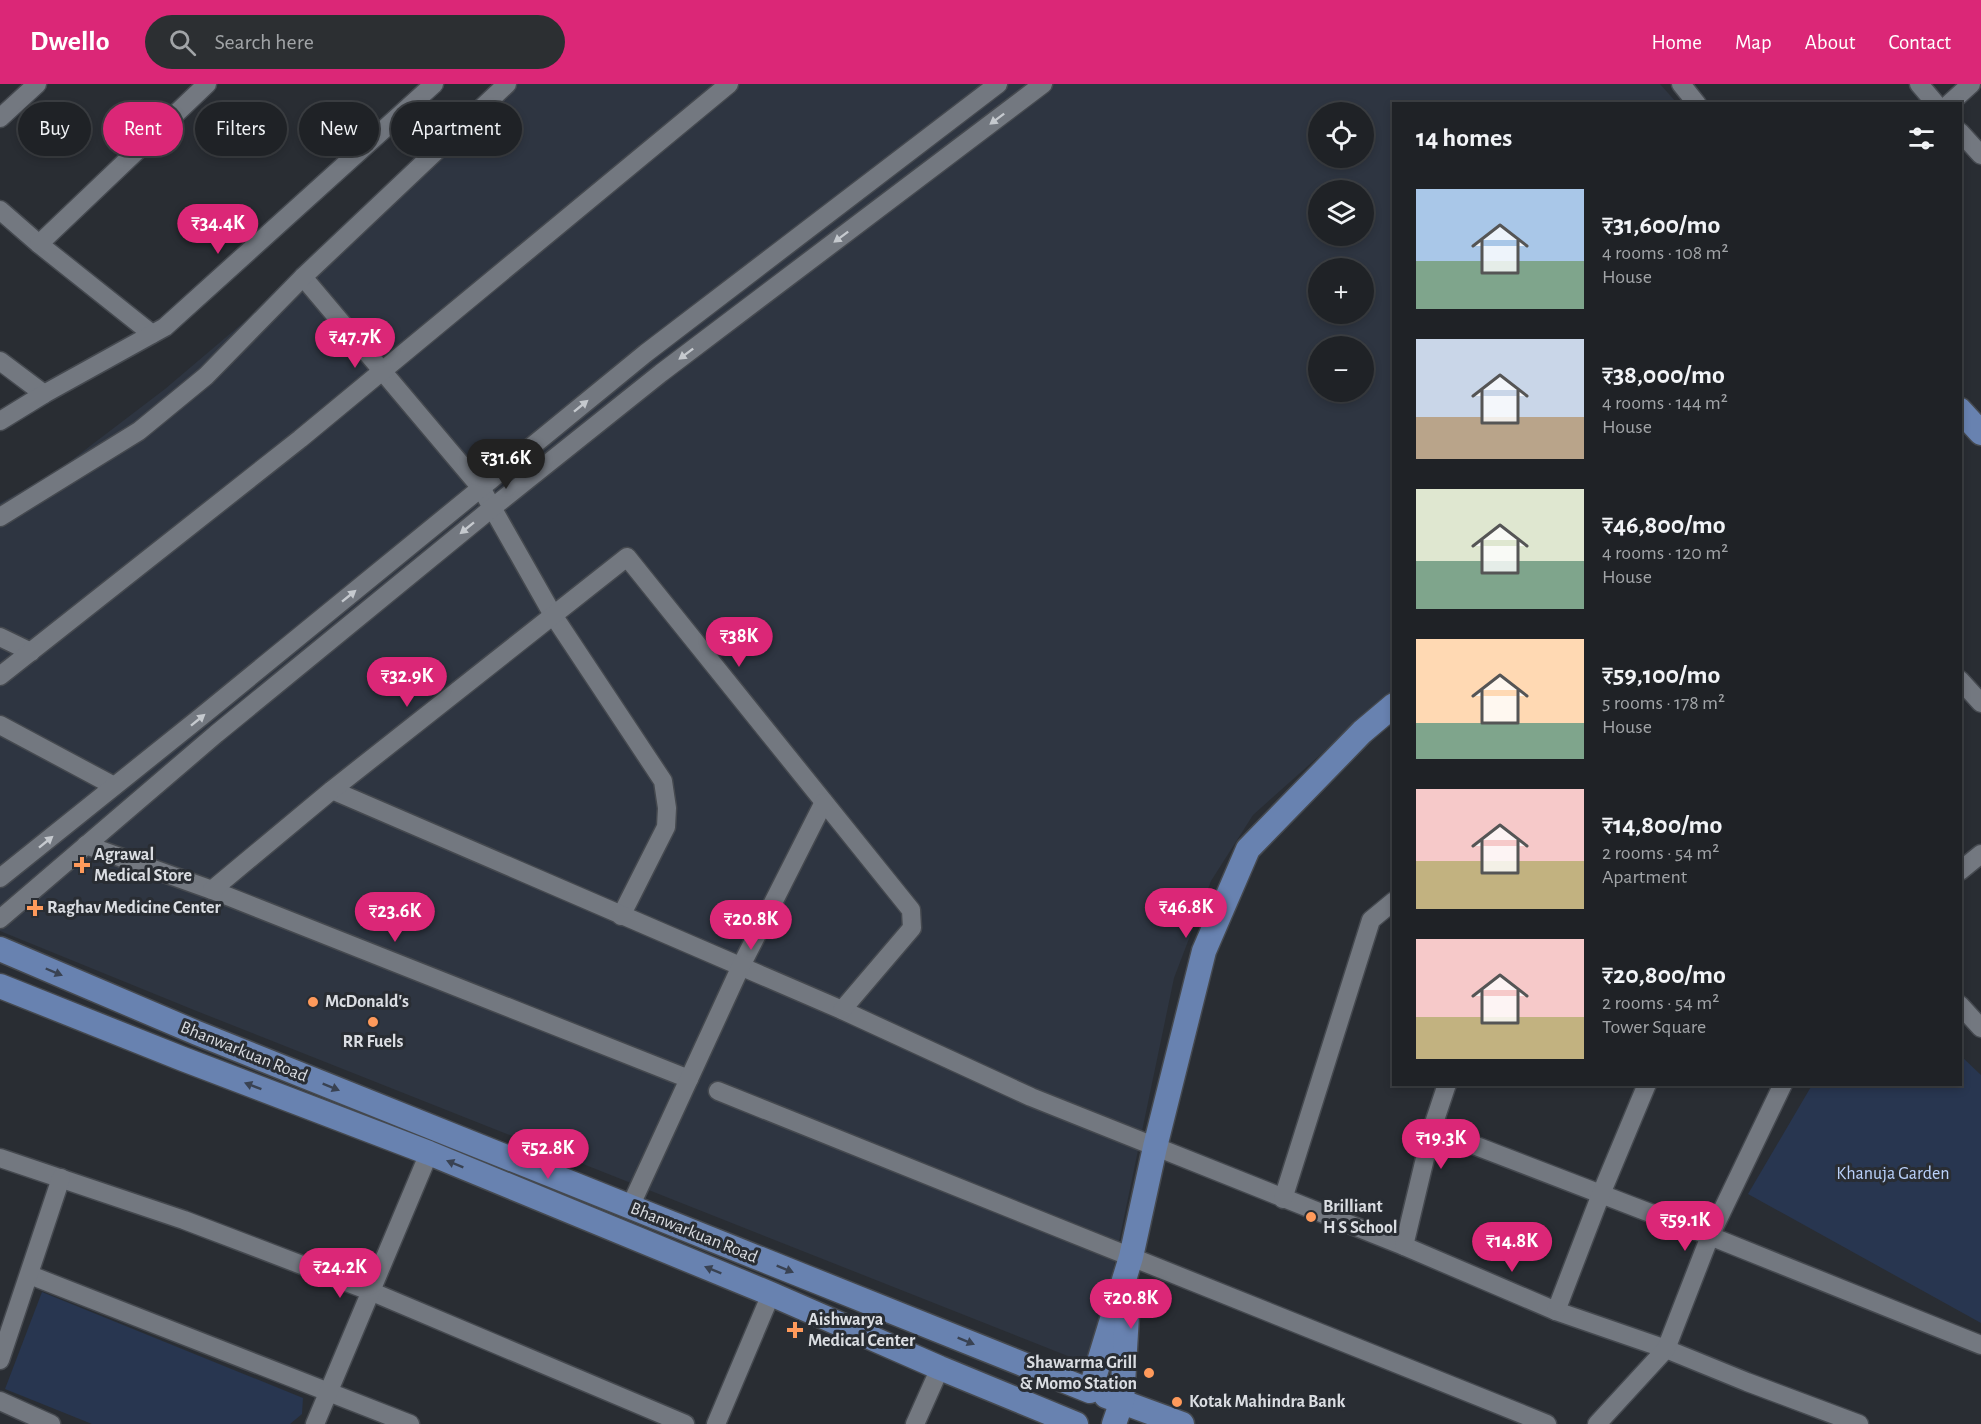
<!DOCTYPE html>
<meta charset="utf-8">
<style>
body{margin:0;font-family:"Alegreya Sans",sans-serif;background:#2c2f32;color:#f1f3f6;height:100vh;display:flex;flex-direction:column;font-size:22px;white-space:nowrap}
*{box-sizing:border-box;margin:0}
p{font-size:20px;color:#a1a4a7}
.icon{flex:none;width:33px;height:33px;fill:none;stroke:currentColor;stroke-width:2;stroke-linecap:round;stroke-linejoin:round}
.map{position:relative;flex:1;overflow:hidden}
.sheet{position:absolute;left:1392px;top:18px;width:570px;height:984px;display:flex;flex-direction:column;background:#1f2226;border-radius:0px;box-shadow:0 3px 9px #0003,0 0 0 2px #3c3f43}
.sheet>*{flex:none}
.guide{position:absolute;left:18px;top:18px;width:570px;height:54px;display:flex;gap:12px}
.tools{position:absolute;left:1308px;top:18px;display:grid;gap:12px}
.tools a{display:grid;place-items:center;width:66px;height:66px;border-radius:50%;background:#1f2226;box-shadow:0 3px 9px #0003,0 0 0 2px #3c3f43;font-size:30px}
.price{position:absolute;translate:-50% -51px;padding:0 14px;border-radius:21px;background:#db2777;color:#fff;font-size:20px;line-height:39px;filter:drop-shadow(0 2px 3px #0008)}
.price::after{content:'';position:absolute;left:50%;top:36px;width:18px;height:14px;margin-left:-9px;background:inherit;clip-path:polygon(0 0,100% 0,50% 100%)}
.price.current{background:#222;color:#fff}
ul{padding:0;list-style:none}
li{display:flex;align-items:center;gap:18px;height:150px;padding:0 24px}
li span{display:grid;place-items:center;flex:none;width:168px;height:120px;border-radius:0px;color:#555}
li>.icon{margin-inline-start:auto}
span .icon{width:72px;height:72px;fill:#fffc;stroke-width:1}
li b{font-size:26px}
h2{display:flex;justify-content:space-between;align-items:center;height:72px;padding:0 24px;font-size:26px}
.tag{padding:0 21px;border-radius:27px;background:#1f2226;box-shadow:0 3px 9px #0003,0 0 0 2px #3c3f43;font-size:21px;line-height:54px}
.tag.current{background:#db2777;color:#fff}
header{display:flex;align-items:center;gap:36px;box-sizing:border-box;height:84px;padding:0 30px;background:#db2777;color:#fff}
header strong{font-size:28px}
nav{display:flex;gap:33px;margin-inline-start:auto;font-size:21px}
.search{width:420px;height:54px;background:#2c2f32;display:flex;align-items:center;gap:15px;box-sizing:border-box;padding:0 21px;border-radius:33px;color:#a1a4a7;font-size:22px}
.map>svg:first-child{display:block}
.built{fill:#2e3541;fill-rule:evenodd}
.green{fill:#283650}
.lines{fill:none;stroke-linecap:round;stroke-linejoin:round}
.minor-casing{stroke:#45494f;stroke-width:21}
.major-casing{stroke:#45494f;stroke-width:27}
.minor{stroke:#737880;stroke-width:18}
.major{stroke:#6882b0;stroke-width:24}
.oneway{fill:#c5c9ce}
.oneway2{fill:#394252}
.poi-dot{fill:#ff9a5b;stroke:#292d33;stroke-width:2}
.labels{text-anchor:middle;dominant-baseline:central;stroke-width:6;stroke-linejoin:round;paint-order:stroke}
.poi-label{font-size:18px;font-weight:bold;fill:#dadde2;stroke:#292d33;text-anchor:start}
.street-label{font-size:18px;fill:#dadde2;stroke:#292d33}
.park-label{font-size:18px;fill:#bbd2fb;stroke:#292d33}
</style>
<header>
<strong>Dwello</strong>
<div class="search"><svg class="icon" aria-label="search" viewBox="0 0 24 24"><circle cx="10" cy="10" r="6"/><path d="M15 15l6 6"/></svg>Search here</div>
<nav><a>Home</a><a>Map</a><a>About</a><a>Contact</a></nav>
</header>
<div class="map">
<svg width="1981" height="1340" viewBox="0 0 1981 1340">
<rect width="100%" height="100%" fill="#292d33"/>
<path class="built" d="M512 0H1660L1677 19 1394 20 1393 606 1253 731 1211 797 1174 894 1093 1282 194 926 0 847V419L56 388 165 305 343 154ZM1318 28H1364V74H1318ZM1318 106H1364V152H1318ZM1318 184H1364V230H1318ZM1318 262H1364V308H1318Z"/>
<g class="green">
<polygon points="1961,972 1981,991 1981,1239 1748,1110 1812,1001 1960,1000"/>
<polygon points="42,1208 303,1314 302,1330 290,1340 92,1340 5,1305"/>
</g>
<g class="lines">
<defs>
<g id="minor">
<polyline points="1681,0 1697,20"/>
<polyline points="1919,0 1936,20"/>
<polyline points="1949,20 1971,0"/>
<polyline points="0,34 37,0"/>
<polyline points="1960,48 1981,71"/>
<polyline points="0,126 39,160 152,250"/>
<polyline points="39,160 207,0"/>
<polyline points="303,193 481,404 553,531 663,697 667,724 666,743 621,832"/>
<polyline points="0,277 44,310"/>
<polyline points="0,337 44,310 165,243 434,0"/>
<polyline points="0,433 139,347 206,292 303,193 507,0"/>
<polyline points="0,553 31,568"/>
<polyline points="0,592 300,355 729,0"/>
<polyline points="1960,596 1981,619"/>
<polyline points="0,641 114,702"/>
<polyline points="332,706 842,926 1031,1013 1404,1162 1556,1227 1666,1265 1747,1298 1859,1340"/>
<polyline points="86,761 212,806 689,995"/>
<polyline points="1960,787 1981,770"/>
<polyline points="0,794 202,632 646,269 998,0"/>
<polyline points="212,806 332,706 627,473 911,826 912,844 842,926"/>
<polyline points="0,835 216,650 492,424 661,289 1043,0"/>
<polyline points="1960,921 1981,944"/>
<polyline points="718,1007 1547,1340"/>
<polyline points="1432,1045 1710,1152 1981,1261"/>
<polyline points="0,1074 184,1136 370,1207 685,1340"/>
<polyline points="1283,1115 1371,836 1394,817"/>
<polyline points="630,1123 741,882 824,718"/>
<polyline points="1404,1162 1432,1045 1447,1000"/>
<polyline points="30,1191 410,1340"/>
<polyline points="1556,1227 1601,1110 1647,1000"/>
<polyline points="0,1276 61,1094"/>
<polyline points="0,1317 51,1340"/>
<polyline points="315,1340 429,1069"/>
<polyline points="716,1340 771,1210"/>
<polyline points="915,1340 940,1284"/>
<polyline points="1597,1340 1666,1265 1710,1152 1783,1000"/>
</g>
<g id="major">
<polyline points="1960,326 1981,349"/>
<polyline points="0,865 197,949 1090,1307 1131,1173 1155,1063 1204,867 1248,765 1362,648 1394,621"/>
<polyline points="0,902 183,975 429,1069 771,1210 940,1284 1076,1340"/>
<polyline points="1106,1312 1182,1340"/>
<polyline points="1114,1340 1122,1317 1128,1214"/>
</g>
</defs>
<use href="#minor" class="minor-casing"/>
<use href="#major" class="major-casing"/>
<use href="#minor" class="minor"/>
<use href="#major" class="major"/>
</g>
<defs><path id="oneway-solid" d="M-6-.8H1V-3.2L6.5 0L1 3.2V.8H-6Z" transform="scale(1.5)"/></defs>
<g class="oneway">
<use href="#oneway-solid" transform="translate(997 35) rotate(143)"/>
<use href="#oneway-solid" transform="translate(841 153) rotate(143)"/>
<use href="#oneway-solid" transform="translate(686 270) rotate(143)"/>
<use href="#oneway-solid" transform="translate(581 322) rotate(-39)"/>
<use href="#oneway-solid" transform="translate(467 444) rotate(141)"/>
<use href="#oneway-solid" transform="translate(349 512) rotate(-39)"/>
<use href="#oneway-solid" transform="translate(198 636) rotate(-39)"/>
<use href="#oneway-solid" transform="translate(46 758) rotate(-39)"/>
</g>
<g class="oneway2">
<use href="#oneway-solid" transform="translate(54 888) rotate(23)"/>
<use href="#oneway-solid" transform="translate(253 1002) rotate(-159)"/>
<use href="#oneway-solid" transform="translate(331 1003) rotate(22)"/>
<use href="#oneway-solid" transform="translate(455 1080) rotate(-158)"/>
<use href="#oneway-solid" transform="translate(785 1185) rotate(22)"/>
<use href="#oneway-solid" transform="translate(713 1186) rotate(-158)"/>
<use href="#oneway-solid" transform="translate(966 1257) rotate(22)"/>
</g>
<g class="poi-dot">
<path d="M79 772h6v6h6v6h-6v6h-6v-6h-6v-6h6z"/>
<path d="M32 815h6v6h6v6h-6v6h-6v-6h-6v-6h6z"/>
<circle cx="313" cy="918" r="6"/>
<circle cx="373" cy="938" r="6"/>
<circle cx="1311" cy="1133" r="6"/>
<path d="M792 1237h6v6h6v6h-6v6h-6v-6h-6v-6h6z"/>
<circle cx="1149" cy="1289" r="6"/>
<circle cx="1177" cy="1318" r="6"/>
</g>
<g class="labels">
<g class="poi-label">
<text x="94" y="771">Agrawal<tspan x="94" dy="21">Medical Store</tspan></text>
<text x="47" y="824">Raghav Medicine Center</text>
<text x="325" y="918">McDonald's</text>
<text x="373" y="958" text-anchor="middle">RR Fuels</text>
<text x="1323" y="1123">Brilliant<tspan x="1323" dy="21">H S School</tspan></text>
<text x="808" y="1236">Aishwarya<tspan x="808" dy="21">Medical Center</tspan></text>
<text x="1137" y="1279" text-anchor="end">Shawarma Grill<tspan x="1137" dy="21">&amp; Momo Station</tspan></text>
<text x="1189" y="1318">Kotak Mahindra Bank</text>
</g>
<g class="street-label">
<text transform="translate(244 968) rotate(22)">Bhanwarkuan Road</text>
<text transform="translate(694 1149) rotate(22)">Bhanwarkuan Road</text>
</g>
<g class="park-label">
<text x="1893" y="1090">Khanuja Garden</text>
</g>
</g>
</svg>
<div class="tools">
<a><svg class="icon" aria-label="locate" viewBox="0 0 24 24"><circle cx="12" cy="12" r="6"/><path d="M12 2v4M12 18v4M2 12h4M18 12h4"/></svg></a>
<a><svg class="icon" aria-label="layers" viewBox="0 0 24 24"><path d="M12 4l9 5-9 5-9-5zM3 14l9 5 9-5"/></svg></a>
<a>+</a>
<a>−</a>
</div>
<b class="price" style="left:218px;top:171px">₹34.4K</b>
<b class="price" style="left:355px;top:285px">₹47.7K</b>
<b class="price current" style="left:506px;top:406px">₹31.6K</b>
<b class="price" style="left:739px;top:584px">₹38K</b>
<b class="price" style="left:407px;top:624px">₹32.9K</b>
<b class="price" style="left:1186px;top:855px">₹46.8K</b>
<b class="price" style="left:395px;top:859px">₹23.6K</b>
<b class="price" style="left:751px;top:867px">₹20.8K</b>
<b class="price" style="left:1441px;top:1086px">₹19.3K</b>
<b class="price" style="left:548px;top:1096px">₹52.8K</b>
<b class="price" style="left:1685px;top:1168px">₹59.1K</b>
<b class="price" style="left:1512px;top:1189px">₹14.8K</b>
<b class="price" style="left:340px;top:1215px">₹24.2K</b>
<b class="price" style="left:1131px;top:1246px">₹20.8K</b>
<div class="guide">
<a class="tag">Buy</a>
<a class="tag current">Rent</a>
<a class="tag">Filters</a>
<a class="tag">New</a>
<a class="tag">Apartment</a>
</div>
<section class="sheet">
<h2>14 homes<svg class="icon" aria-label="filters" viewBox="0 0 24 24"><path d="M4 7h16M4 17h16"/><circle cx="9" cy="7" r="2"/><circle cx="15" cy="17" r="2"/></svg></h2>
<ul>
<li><span style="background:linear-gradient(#a9c7e8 60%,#7fa58c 0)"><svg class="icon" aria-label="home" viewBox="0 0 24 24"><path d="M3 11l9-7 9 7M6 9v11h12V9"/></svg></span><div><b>₹31,600/mo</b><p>4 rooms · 108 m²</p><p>House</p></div></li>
<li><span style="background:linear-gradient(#c9d6e8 65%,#b9a48a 0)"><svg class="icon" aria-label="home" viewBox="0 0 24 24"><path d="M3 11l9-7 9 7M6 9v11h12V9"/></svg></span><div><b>₹38,000/mo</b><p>4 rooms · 144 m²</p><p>House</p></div></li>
<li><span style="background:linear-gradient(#dfe7d0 60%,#7fa58c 0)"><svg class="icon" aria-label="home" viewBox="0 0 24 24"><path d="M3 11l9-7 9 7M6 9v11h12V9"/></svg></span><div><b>₹46,800/mo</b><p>4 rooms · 120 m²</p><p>House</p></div></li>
<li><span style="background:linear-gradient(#ffd9b3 70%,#7fa58c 0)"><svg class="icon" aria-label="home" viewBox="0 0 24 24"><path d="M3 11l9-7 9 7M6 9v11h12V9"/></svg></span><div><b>₹59,100/mo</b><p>5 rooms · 178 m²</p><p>House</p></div></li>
<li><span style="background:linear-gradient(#f6c9c9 60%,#c2b280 0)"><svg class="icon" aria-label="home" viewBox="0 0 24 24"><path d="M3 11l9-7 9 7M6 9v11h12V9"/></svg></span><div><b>₹14,800/mo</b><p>2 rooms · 54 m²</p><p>Apartment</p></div></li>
<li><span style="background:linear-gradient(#f6c9c9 65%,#c2b280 0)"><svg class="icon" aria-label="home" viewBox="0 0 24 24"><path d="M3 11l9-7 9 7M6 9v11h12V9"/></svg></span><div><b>₹20,800/mo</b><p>2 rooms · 54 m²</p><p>Tower Square</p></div></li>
</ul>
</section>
</div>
